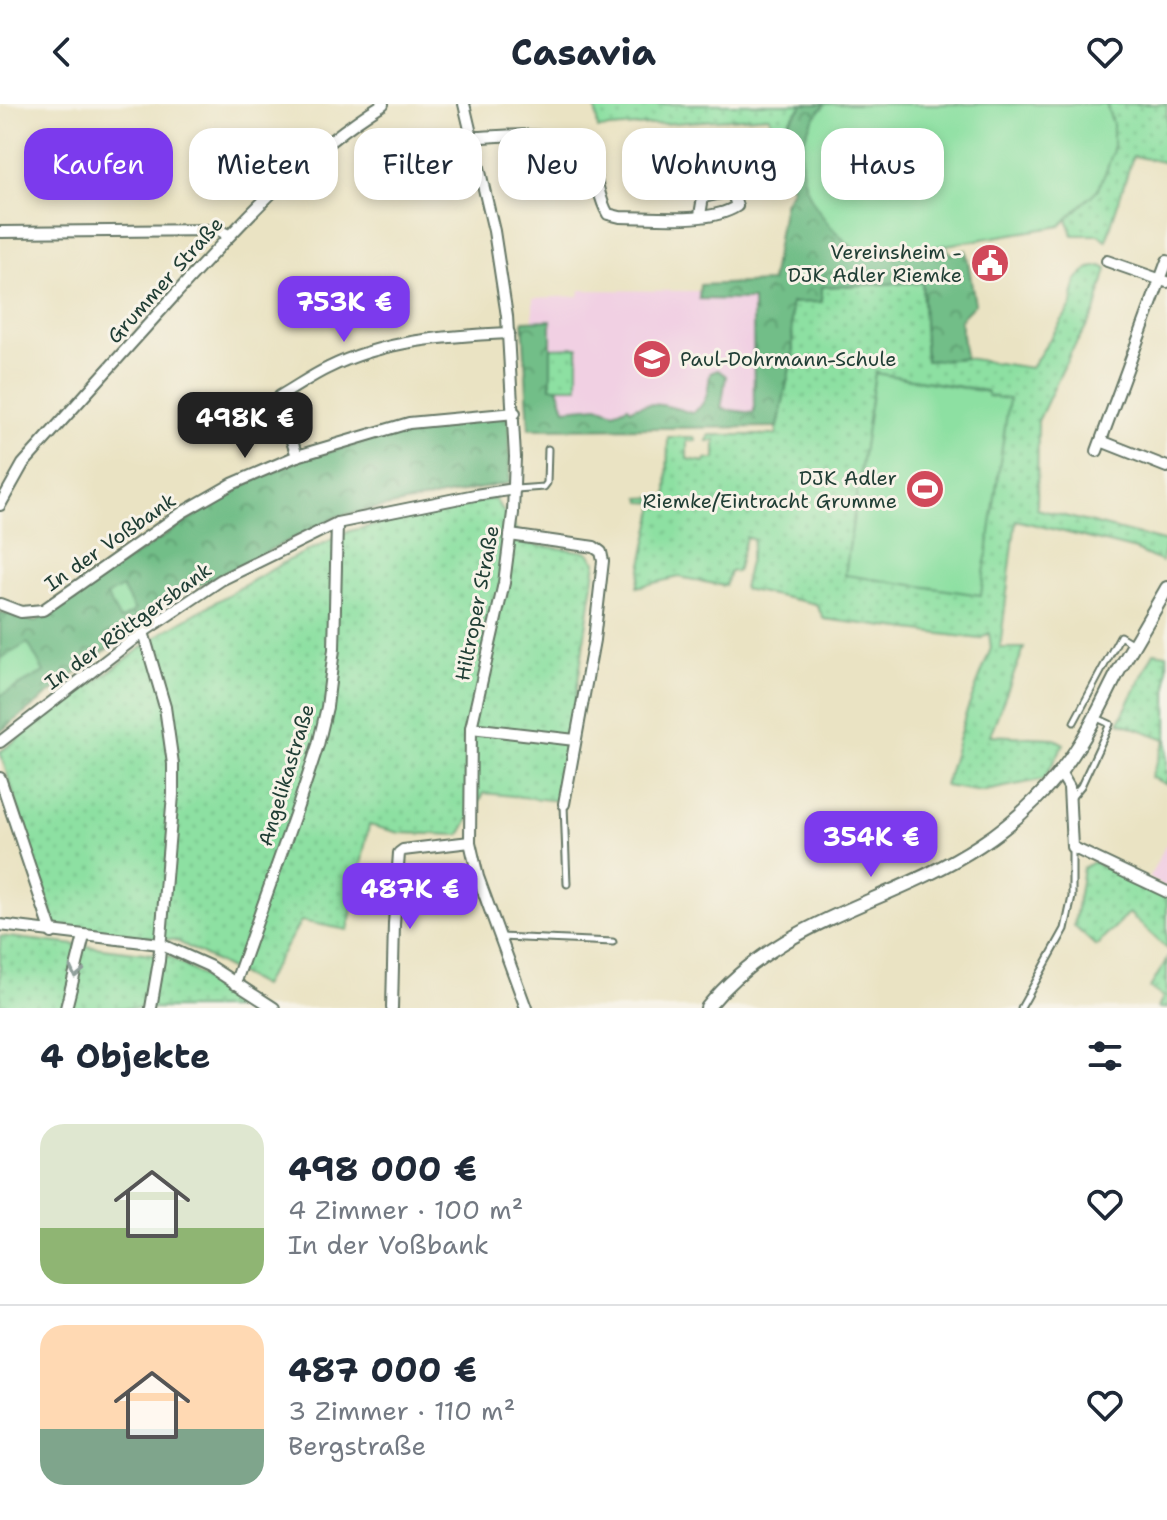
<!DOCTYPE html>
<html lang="de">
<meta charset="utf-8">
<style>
body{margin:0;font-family:"Shantell Sans",sans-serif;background:#f2f2f3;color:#1f2937;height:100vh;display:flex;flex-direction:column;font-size:30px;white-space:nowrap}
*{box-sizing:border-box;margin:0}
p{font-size:26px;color:#747a83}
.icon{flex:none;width:44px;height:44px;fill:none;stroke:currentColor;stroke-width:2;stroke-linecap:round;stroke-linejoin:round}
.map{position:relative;height:904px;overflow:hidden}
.panel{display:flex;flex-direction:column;background:#fff;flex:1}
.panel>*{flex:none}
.banner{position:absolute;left:24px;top:24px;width:1120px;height:72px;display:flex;gap:16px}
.price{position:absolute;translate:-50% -68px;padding:0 18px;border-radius:16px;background:#7c3aed;color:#fff;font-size:26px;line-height:52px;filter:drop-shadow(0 2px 4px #0008)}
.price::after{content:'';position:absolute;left:50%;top:48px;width:24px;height:18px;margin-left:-12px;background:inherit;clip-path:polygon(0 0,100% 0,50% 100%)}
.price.on{background:#222;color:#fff}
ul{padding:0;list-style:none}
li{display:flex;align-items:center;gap:24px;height:200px;padding:0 40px}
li+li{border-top:2px solid #e0e1e3}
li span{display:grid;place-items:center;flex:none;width:224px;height:160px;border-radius:24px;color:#555}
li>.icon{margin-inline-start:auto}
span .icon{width:96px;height:96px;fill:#fffc;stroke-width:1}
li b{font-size:34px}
h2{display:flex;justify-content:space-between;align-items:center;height:96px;padding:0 40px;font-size:34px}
.pill{padding:0 28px;border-radius:24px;background:#fff;box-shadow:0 4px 12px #0003;font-size:28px;line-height:72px}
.pill.on{background:#7c3aed;color:#fff}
header{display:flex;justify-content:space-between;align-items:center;height:104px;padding:0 40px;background:#fff;font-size:36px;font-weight:700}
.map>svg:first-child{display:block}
.built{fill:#f1d0e3}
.green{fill:url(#green-dots);stroke:#568e6b;stroke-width:2;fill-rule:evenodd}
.forest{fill:url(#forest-crowns);stroke:#487e5e;stroke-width:2}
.pitch{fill:#8de0a2;stroke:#568e6b;stroke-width:2}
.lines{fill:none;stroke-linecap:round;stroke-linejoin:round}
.service-casing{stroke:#676;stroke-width:9}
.minor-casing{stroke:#676;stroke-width:14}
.tertiary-casing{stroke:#676;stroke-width:16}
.service{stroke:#fff;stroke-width:5}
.minor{stroke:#fff;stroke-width:10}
.tertiary{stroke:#fff;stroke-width:12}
.oneway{stroke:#8f9e9a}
.labels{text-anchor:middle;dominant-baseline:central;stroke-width:6;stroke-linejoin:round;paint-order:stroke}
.poi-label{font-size:20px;fill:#1f3d34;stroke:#f7f3e8;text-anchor:end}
.street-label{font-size:20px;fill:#1f3d34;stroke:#f7f3e8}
</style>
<header><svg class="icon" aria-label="back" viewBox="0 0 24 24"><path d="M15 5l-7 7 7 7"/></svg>Casavia<svg class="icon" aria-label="heart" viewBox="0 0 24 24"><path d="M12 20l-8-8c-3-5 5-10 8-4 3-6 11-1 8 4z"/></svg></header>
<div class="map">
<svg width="1167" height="904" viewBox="0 0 1167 904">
<defs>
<pattern id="green-dots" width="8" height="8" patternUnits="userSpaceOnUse" patternTransform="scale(2)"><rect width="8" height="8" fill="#8de0a2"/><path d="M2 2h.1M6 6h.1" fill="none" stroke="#79c18c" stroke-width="1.8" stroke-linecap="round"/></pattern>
<pattern id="forest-crowns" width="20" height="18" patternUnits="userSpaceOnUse" patternTransform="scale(2)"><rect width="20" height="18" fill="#72be88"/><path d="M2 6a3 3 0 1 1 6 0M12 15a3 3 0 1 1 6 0" fill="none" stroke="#5d9c70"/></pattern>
</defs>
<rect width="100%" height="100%" fill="#f7f3e8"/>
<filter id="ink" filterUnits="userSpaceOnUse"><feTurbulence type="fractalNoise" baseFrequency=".0125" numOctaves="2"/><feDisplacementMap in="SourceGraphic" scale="16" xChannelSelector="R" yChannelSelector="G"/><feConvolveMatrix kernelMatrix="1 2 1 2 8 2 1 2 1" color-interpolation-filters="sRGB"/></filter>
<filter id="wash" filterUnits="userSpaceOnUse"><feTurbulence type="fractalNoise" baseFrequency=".006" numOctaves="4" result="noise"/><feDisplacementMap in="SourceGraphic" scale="32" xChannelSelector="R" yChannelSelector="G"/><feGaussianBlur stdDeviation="1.8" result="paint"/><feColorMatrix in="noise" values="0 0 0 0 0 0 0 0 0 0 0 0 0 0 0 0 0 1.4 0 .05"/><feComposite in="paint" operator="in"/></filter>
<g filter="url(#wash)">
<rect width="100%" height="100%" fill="#eae3c3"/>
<g class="built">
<polygon points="580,186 699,187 699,195 753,196 754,309 721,305 726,272 710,269 707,291 702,303 692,309 666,301 620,304 614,308 598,302 565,305 558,285 551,283 551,217 533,217 533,194 579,192"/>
<polygon points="1167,738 1167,784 1149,774"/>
</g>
<g class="green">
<polygon points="595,0 803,0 776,33 769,12 598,25"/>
<path d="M1106 0H1167V59L1133 52 1106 137 1099 131H1073L1067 115C1105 77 1122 55 1106 0Z"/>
<path d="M1101 162 1107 165 1095 208 1071 248 1038 317 1037 405 1167 438 1162 458 1136 446 1016 416 1000 544H1024L990 631 1053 634 1064 640 1044 675 981 688 945 682 965 612 991 544 989 529 980 535 824 515 816 500 743 485 754 436 746 433 737 468 730 467 725 482 679 473 637 483 655 401H662L661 399 642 398 640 394 667 393 668 333H694L696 337H687V355L705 358 706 355H715V337H707L710 331H776L793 249 791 199 822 183 922 178 926 257 965 254 1031 264 1072 201 1076 176 1090 164ZM875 269 986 287 987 292 846 471Z"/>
<polygon points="578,243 578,283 551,283 551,244"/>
<polygon points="494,394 526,440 588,448 596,458 560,697 484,689 460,731 400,729 369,721 348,826 301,817 262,882 175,836 56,822 0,648 163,528 287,457 350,427"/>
<polygon points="1154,548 1167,550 1167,681 1151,673 1166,635 1119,618"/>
<polygon points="1093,758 1167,792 1167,845 1129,809 1096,842 1074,822 1083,764"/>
<polygon points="0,832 169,852 235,893 234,904 0,904"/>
<polygon points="1167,855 1167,904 1158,904 1163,893 1150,884"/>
</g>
<g class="forest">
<path d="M803 0H826L819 7 841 132 855 148 875 153 945 141 951 150 966 146 975 200 960 215 965 254 926 257 922 178 822 183V198L791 199 793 249 778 323 529 325 523 217 551 216V283H558L565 305 598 302 614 308 628 302 631 305C650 295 672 303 692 309 708 300 708 286 710 269L718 266 726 272 721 305 754 309 753 196 699 195 700 181 771 178 784 99 792 85 776 33Z"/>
<polygon points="509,310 510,379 338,412 170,496 0,628 0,508 35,518 234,386 302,355 411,326"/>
</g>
<g class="pitch">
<path d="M826 0H1106L1113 20V46L1107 65 1098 85 1060 122 875 153C854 148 851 143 835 127 799 89 786 41 826 0Z"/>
<polygon points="875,269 987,288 987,292 1009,295 981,491 845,471"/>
<polygon points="122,483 135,507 120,516 107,492"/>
<polygon points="28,539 44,568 0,592 0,555"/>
</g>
</g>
<g filter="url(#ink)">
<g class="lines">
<defs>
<g id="service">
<polyline points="516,385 544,383 547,379 548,345"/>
<polyline points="1074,618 1120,532 1133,540"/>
<polyline points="1071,694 1081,682 1110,620 1097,614"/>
<polyline points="564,701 567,780"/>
<polyline points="500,833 613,838"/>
<polyline points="1021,904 1065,825 1072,793 1072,744"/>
</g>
<g id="minor">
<polyline points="464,0 494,127 507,212 515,353 513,409 504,479 471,624 470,738 478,773 526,904"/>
<path d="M472 33C507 33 571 21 589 57 598 74 598 94 608 110L620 113C652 113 710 120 737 102L732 87 703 93 700 111"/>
<polyline points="0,128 218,126 229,131"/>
<polyline points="1107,157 1167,178"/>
<polyline points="1101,337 1167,363"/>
<polyline points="1097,347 1167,157"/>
<path d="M297 352 278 296 280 292C296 283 311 272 328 264 384 236 447 232 509 229"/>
<path d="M0 401 23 360C73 304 123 248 173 193 237 123 302 50 383 0"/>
<polyline points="510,431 594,443 601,448 603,457 594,536 564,700"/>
<polyline points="0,500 21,508 43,506 183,408 232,380 297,352 409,319 515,309"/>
<polyline points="143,528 165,603 173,660 173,691 159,857 151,904"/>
<polyline points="471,624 575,636"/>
<polyline points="0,638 143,528 221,476 337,419 475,391 515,385"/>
<polyline points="1060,668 1069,683 1072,743 1167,788"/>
<polyline points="0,674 52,829"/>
<polyline points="0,821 160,840 209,862 274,904"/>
<polyline points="235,880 298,702 318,641 327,603 334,545 337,419"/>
<polyline points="66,904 84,832"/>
<polyline points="392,904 394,820 399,749 403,746 470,738"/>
</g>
<path id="tertiary" d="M707 904C781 813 889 801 980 741 1020 715 1057 678 1081 638 1095 616 1106 591 1118 568 1134 540 1151 512 1167 484"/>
</defs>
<use href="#service" class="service-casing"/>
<use href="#minor" class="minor-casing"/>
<use href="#tertiary" class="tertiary-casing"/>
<use href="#service" class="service"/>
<use href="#minor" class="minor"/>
<use href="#tertiary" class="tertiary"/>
</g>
<defs><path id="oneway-chevron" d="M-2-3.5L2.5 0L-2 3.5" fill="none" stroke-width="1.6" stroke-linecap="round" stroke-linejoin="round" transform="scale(2)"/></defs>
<use class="oneway" href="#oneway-chevron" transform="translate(76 868) rotate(103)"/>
</g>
<defs>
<symbol id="civic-disc" viewBox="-11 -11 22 22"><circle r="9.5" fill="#d1495b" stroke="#f7f3e8"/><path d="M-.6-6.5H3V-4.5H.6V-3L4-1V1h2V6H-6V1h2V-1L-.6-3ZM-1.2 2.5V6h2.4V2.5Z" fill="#fff"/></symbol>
<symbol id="school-disc" viewBox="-11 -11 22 22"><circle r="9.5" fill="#d1495b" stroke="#f7f3e8"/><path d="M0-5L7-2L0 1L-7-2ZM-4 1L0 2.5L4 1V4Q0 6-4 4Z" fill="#fff"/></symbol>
<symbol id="stadium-disc" viewBox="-11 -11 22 22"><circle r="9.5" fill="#d1495b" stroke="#f7f3e8"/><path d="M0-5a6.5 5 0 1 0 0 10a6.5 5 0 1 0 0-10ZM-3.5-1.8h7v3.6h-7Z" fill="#fff"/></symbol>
</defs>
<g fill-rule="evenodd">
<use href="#civic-disc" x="968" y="137" width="44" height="44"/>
<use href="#school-disc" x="630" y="233" width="44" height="44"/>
<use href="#stadium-disc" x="903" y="363" width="44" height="44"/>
</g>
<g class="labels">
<g class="poi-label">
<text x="962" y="148">Vereinsheim -<tspan x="962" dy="23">DJK Adler Riemke</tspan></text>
<text x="680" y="255" text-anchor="start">Paul-Dohrmann-Schule</text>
<text x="897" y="374">DJK Adler<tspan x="897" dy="23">Riemke/Eintracht Grumme</tspan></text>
</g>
<g class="street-label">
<text transform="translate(165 176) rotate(-48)">Grummer Straße</text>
<text transform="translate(110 438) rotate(-35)">In der Voßbank</text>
<text transform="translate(477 499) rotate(-79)">Hiltroper Straße</text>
<text transform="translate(128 522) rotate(-36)">In der Röttgersbank</text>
<text transform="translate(286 671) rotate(-73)">Angelikastraße</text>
</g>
</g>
</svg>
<b class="price" style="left:344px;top:240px">753K €</b>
<b class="price on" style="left:245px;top:356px">498K €</b>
<b class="price" style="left:871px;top:775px">354K €</b>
<b class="price" style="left:410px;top:827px">487K €</b>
<div class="banner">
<a class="pill on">Kaufen</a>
<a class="pill">Mieten</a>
<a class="pill">Filter</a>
<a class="pill">Neu</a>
<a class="pill">Wohnung</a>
<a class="pill">Haus</a>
</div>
</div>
<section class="panel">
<h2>4 Objekte<svg class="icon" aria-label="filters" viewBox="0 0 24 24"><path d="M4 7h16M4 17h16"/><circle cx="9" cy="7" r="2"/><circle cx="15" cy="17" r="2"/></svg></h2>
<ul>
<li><span style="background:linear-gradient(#dfe7d0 65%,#8fb573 0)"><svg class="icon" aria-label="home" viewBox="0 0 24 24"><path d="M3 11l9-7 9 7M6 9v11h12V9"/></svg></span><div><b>498 000 €</b><p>4 Zimmer · 100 m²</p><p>In der Voßbank</p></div><svg class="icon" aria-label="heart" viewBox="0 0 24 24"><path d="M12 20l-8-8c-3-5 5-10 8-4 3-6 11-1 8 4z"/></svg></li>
<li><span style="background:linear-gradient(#ffd9b3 65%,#7fa58c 0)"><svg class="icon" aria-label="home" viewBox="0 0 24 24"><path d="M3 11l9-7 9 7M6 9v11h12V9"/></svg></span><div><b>487 000 €</b><p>3 Zimmer · 110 m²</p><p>Bergstraße</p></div><svg class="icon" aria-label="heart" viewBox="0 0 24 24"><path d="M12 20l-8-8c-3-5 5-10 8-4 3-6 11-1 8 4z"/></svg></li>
</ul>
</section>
